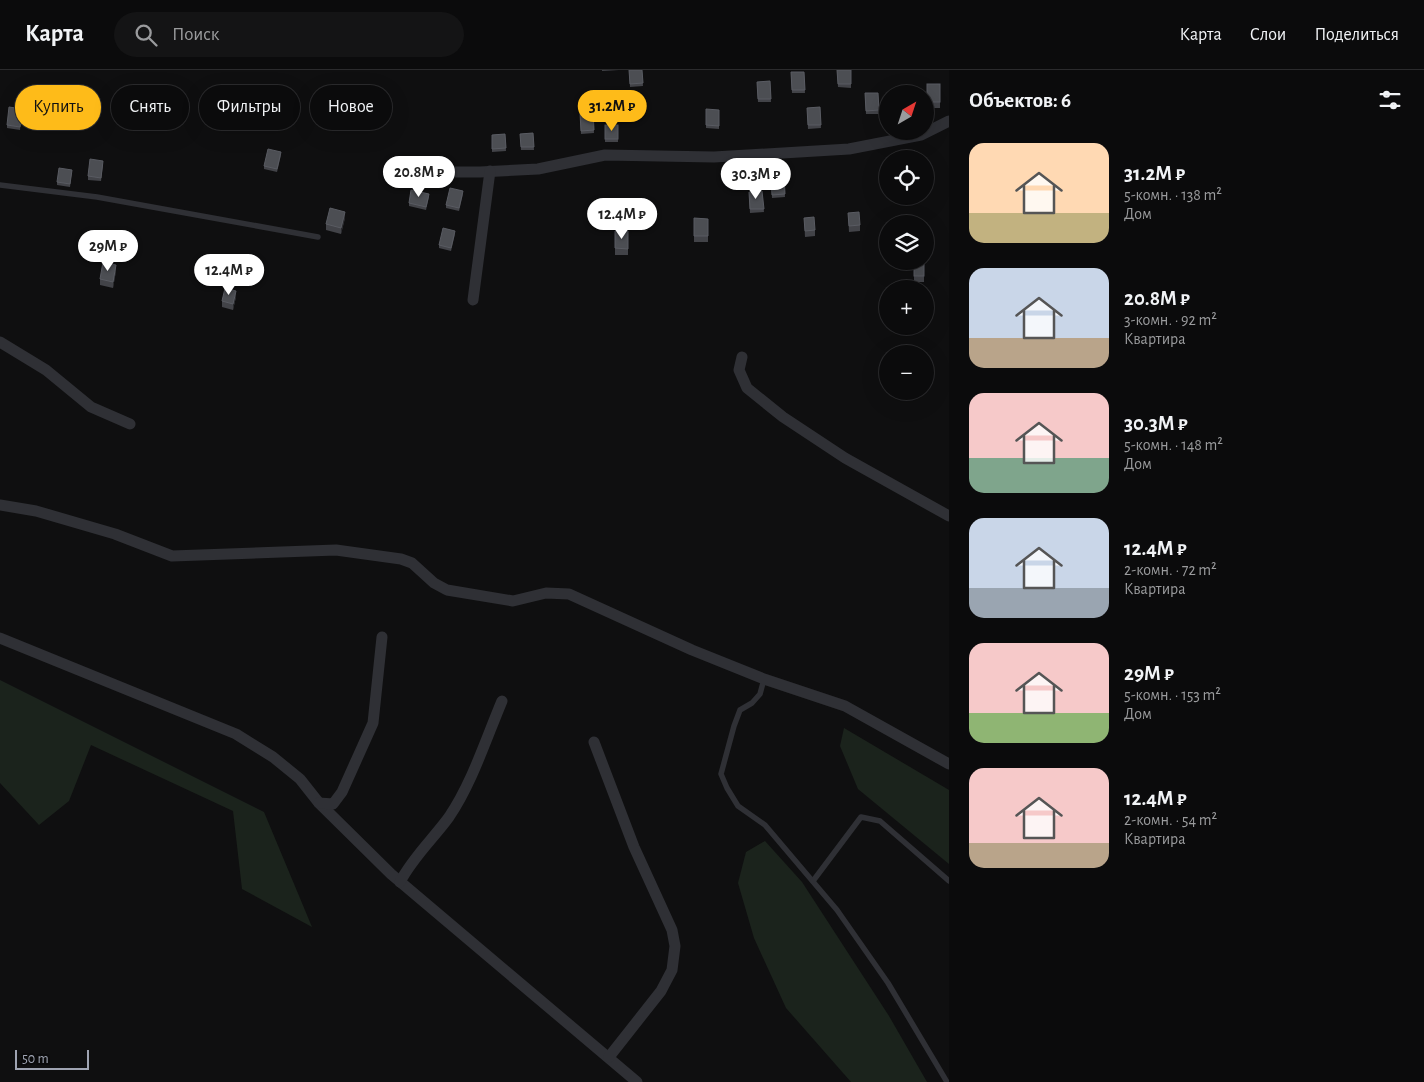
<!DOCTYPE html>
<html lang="ru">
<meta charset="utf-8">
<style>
body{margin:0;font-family:"Alegreya Sans",sans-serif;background:#141415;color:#f1f3f6;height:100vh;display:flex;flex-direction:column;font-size:19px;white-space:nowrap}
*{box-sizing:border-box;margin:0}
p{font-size:16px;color:#9a9b9d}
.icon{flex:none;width:28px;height:28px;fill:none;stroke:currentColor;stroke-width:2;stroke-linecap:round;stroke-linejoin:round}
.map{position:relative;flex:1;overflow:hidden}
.details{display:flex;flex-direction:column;background:#0b0b0c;width:475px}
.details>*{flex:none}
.hud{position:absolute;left:15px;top:15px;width:475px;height:45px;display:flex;gap:10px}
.needle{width:32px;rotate:39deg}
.tools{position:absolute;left:879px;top:15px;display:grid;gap:10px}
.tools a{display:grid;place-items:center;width:55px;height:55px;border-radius:50%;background:#0b0b0c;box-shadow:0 5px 20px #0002,0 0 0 1px #2b2b2d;font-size:25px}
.scale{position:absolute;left:15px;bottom:12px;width:74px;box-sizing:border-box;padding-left:5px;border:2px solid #9fa4b2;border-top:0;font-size:14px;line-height:18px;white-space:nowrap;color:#9fa4b2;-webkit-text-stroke:4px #0a0a0b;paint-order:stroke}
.price{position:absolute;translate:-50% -42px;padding:0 11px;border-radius:18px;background:#fff;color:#222;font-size:16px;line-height:32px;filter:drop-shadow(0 1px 2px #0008)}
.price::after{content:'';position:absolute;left:50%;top:30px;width:15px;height:11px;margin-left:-8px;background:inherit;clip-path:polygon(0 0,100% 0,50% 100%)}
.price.on{background:#febb19;color:#111}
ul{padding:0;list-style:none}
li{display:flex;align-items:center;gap:15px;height:125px;padding:0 20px}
li span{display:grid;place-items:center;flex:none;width:140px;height:100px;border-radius:15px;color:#555}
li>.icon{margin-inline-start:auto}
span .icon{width:60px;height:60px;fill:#fffc;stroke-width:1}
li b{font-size:21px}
h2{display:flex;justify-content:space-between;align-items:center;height:60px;padding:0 20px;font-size:21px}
.tag{padding:0 18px;border-radius:22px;background:#0b0b0c;box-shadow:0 5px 20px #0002,0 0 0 1px #2b2b2d;font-size:18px;line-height:45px}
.tag.on{background:#febb19;color:#111}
header{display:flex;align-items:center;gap:30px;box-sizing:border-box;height:70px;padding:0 25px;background:#0b0b0c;border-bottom:1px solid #2b2b2d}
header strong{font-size:24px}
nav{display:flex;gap:28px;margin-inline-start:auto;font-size:18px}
.search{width:350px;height:45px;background:#141415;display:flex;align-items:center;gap:12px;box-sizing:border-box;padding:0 18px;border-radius:28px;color:#9a9b9d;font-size:19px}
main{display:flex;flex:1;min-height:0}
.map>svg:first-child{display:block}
.green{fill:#1b231c}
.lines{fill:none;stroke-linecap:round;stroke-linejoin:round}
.service{stroke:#2f3035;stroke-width:5.5}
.minor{stroke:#2f3035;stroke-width:11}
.wall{fill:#424348}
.shaded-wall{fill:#292a2d}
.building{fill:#4c4e53;stroke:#595b62}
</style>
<header>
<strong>Карта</strong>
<div class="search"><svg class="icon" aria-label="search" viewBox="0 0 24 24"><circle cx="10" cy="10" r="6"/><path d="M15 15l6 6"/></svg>Поиск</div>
<nav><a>Карта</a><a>Слои</a><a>Поделиться</a></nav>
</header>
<main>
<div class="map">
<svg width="949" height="1012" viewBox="0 0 949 1012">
<rect width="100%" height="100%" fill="#0f0f10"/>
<g class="green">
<polygon points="0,610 264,742 312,857 242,819 233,741 91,675 69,731 39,755 0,713"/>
<polygon points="844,658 949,720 949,794 858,719 840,676"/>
<polygon points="765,771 802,812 889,946 927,1012 851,1012 786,938 754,868 738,813 746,782"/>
</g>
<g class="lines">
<g class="service">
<polyline points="0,115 97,127 318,167"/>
<polyline points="764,609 760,624 752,633 740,640 734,656 721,704 727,718 738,736 765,755 837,840 888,913 947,1012"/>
<polyline points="813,811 861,747 880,751 949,811"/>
</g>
<g class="minor">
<polyline points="428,98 450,102 480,102 538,99 605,85 714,87 849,79 921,65 949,51"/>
<polyline points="473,230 490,101"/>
<polyline points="0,272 46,300 91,337 130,354"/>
<polyline points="742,287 739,300 747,318 783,347 845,388 949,446"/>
<polyline points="0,435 36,441 115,464 172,486 336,480 401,489 412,493 434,513 447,520 513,531 546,523 569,524 692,580 764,609 845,636 949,694"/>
<polyline points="0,568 236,664 273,687 300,709 319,733 391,804 637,1012"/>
<polyline points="594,672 634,777 672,860 675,876 672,900 661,921 609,987"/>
<polyline points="319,733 333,734 342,722 373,653 382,567"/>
<path d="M400 812C413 787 433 769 449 747 472 713 486 669 502 631"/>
</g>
</g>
<g class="wall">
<polygon points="602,0 619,0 602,1"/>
<polygon points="629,0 642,0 643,16 630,17"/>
<polygon points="837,0 851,0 851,18 838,17"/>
<polygon points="791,2 804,2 805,23 792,23"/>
<polygon points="770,11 771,32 758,32 757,12"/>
<rect x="927" y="14" width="13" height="24"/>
<polygon points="865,23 878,23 879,44 866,44"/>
<polygon points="820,37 821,58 808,59 807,38"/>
<polygon points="22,39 20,60 7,58 7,55"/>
<polygon points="719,40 719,59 706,58 706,55"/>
<polygon points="593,42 594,63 581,64 580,43"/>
<rect x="605" y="55" width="13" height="17"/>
<polygon points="533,63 534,80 521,80 520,64"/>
<polygon points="505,64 506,81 492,82 492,65"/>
<polygon points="281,85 277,102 264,99 264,96"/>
<polygon points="103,94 101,111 88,110 88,106"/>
<polygon points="72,100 70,117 57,115 57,112"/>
<polygon points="784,106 785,127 772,128 771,107"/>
<polygon points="762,121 764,142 750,143 749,122"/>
<polygon points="463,124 459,141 446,138 446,135"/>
<polygon points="429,127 426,140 409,136 409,133"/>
<polygon points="848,143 860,155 860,161 849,162"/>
<polygon points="345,148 341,164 326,160 326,154"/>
<polygon points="694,148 708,149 708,172 694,172"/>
<polygon points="804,148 815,160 815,166 805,167"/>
<rect x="615" y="161" width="13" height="24"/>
<polygon points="455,164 451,181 439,178 439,175"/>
<rect x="914" y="193" width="10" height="19"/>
<polygon points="116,201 113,218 100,215 100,209"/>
<polygon points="236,227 233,240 222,237 222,231"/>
</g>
<g class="shaded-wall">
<polygon points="345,142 345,148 341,164 341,158"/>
<polygon points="116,195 116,201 113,218 113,212"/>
<polygon points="236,221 236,227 233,240 233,234"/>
</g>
<g class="building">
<polygon points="629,0 642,0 643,13 630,14"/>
<polygon points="837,0 851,0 851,14 838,14"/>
<polygon points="791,2 804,2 805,20 792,20"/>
<polygon points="770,11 771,29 758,29 757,12"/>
<rect x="927" y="14" width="13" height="18"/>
<polygon points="890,21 912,21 912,24 891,24"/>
<polygon points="865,23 878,23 879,40 866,41"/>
<polygon points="9,37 22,39 20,57 7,55"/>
<polygon points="820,37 821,55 808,55 807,38"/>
<polygon points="706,39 719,40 719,56 706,55"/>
<polygon points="593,42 594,60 581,61 580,43"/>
<rect x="605" y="55" width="13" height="14"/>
<polygon points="533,63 534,77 521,77 520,64"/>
<polygon points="505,64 506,78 492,79 492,65"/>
<polygon points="268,79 281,82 277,99 264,96"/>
<polygon points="915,81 917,89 903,89 902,84"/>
<polygon points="90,89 103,91 101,108 88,106"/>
<polygon points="59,98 72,100 70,114 57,112"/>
<polygon points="784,106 785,124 772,125 771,107"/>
<polygon points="450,118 463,121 459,138 446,135"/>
<polygon points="411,120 429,124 426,137 409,133"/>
<polygon points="762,121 764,139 750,139 749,122"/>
<polygon points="330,138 345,142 341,158 326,154"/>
<polygon points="859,142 860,155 849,156 848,143"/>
<polygon points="814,147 815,160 805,161 804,148"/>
<polygon points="694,148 708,149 708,166 694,166"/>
<polygon points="443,158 455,161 451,178 439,175"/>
<polygon points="615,161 628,161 628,179 615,178"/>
<polygon points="103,192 116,195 113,212 100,209"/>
<rect x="914" y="193" width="10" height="13"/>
<polygon points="225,218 236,221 233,234 222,231"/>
</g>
</svg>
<div class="tools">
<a><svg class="needle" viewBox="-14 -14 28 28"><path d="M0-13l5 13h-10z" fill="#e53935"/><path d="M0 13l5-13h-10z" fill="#9a9b9d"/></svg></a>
<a><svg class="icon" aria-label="locate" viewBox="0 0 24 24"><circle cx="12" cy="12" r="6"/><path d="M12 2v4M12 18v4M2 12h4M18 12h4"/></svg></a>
<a><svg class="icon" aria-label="layers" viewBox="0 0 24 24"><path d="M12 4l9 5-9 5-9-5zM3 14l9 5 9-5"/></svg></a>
<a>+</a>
<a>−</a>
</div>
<div class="scale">50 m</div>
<b class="price on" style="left:612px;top:62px">31.2M ₽</b>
<b class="price" style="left:419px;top:128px">20.8M ₽</b>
<b class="price" style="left:756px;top:130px">30.3M ₽</b>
<b class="price" style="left:622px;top:170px">12.4M ₽</b>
<b class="price" style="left:108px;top:202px">29M ₽</b>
<b class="price" style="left:229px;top:226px">12.4M ₽</b>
<div class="hud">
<a class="tag on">Купить</a>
<a class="tag">Снять</a>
<a class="tag">Фильтры</a>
<a class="tag">Новое</a>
</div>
</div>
<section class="details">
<h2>Объектов: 6<svg class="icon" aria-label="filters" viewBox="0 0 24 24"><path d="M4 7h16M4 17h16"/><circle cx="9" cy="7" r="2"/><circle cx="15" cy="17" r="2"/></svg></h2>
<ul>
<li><span style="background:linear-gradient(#ffd9b3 70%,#c2b280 0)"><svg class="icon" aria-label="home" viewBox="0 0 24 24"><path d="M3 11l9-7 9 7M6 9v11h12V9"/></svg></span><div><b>31.2M ₽</b><p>5-комн. · 138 m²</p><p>Дом</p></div></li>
<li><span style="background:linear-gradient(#c9d6e8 70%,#b9a48a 0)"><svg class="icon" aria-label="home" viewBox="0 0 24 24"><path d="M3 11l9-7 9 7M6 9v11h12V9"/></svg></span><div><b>20.8M ₽</b><p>3-комн. · 92 m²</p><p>Квартира</p></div></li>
<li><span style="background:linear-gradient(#f6c9c9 65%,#7fa58c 0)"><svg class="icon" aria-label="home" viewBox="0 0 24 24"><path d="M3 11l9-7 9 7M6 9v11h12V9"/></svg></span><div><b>30.3M ₽</b><p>5-комн. · 148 m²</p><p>Дом</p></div></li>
<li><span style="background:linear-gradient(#c9d6e8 70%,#9aa5b1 0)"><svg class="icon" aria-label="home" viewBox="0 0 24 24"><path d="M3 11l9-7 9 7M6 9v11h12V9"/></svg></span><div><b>12.4M ₽</b><p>2-комн. · 72 m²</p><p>Квартира</p></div></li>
<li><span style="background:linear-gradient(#f6c9c9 70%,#8fb573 0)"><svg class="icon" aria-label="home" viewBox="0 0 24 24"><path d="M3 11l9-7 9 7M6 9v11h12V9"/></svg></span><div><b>29M ₽</b><p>5-комн. · 153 m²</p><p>Дом</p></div></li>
<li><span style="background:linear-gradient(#f6c9c9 75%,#b9a48a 0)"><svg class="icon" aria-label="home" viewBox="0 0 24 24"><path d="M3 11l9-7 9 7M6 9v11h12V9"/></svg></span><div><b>12.4M ₽</b><p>2-комн. · 54 m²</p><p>Квартира</p></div></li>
</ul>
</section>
</main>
